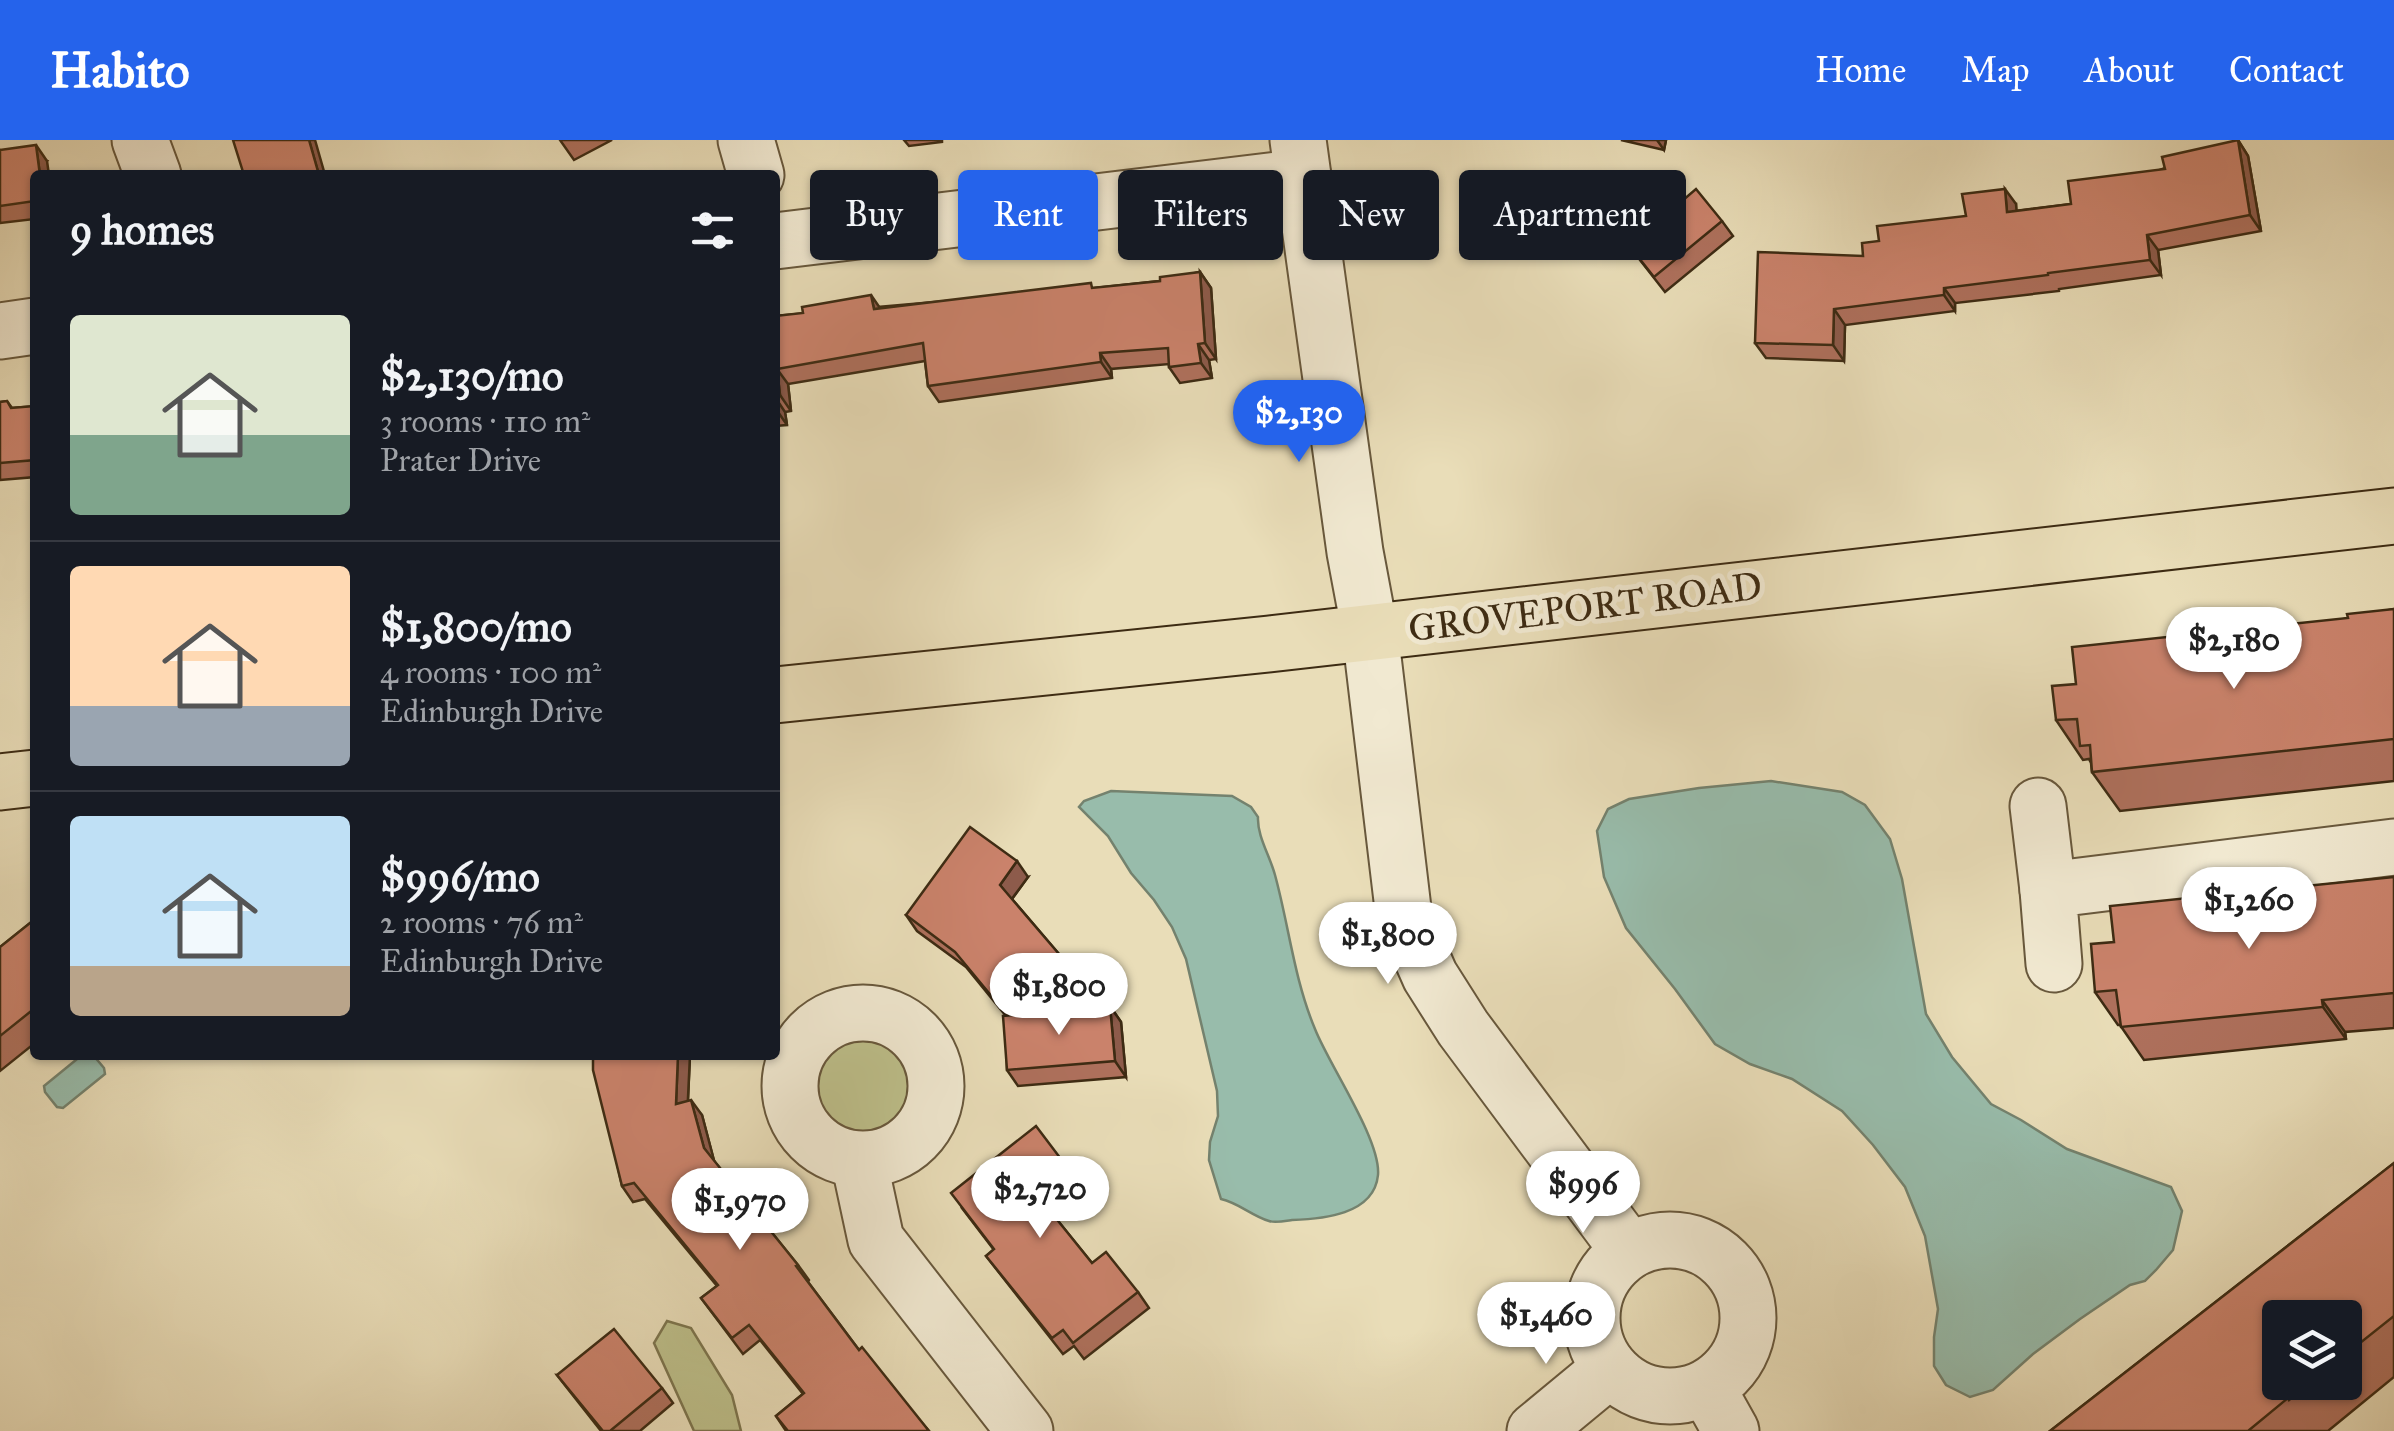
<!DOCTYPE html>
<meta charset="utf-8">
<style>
body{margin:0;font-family:"IM FELL Great Primer",serif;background:#20242c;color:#f1f3f6;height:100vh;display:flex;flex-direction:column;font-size:38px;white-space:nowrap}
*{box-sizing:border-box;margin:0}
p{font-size:32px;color:#9ea1a6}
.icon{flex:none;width:55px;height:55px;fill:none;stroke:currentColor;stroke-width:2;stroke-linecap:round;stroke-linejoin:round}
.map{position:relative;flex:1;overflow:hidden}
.panel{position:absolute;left:30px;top:30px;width:750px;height:890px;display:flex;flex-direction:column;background:#171b24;border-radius:10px;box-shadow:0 2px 8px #0004}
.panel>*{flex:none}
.banner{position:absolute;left:810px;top:30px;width:950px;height:90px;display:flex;gap:20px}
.tools{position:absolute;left:2262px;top:1160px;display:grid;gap:20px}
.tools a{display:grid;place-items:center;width:100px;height:100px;border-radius:10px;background:#171b24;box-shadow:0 2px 8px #0004;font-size:50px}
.price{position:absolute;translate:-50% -85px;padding:0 22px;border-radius:35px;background:#fff;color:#222;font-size:32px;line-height:65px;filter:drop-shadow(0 2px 5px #0008)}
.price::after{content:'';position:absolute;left:50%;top:60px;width:30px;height:22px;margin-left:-15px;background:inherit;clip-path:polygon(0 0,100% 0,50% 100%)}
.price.on{background:#2563eb;color:#fff}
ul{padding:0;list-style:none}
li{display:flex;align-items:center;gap:30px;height:250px;padding:0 40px}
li+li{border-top:2px solid #363941}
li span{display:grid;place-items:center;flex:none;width:280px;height:200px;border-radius:10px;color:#555}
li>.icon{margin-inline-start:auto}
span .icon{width:120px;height:120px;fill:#fffc;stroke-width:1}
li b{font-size:42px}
h2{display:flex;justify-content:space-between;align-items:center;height:120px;padding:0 40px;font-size:42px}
.pill{padding:0 35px;border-radius:10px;background:#171b24;box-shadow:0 2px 8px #0004;font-size:35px;line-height:90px}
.pill.on{background:#2563eb;color:#fff}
header{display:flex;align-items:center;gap:60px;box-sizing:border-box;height:140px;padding:0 50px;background:#2563eb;color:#fff}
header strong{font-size:48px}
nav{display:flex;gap:55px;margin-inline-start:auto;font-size:35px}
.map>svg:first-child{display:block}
.green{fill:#bdbf8a;stroke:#7d754e;stroke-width:2.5}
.water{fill:#98bcab;stroke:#74826e;stroke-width:2.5}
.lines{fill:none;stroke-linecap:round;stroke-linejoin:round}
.minor-casing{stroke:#68583c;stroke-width:59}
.major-casing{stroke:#3d2b13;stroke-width:59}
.minor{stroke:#f1e9d1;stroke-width:55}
.major{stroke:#e9ddb8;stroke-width:55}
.wall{fill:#ae705c;stroke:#3d2b13;stroke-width:2.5;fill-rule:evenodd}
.shaded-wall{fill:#8d5b4b;stroke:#3d2b13;stroke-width:2.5}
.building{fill:#ca826b;stroke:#3d2b13;stroke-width:2.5}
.labels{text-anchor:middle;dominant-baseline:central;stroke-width:10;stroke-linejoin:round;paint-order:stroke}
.street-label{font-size:38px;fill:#3d2b13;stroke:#f1e9d1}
</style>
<header>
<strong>Habito</strong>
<nav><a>Home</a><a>Map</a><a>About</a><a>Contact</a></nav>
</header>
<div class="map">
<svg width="2394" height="1291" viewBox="0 0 2394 1291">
<rect width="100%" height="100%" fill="#e9ddb8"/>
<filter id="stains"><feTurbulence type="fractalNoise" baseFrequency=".002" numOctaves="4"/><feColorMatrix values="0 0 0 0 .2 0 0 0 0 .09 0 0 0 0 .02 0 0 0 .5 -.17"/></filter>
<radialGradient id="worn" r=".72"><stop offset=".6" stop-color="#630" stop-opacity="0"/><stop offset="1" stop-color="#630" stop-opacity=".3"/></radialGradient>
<g class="green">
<circle cx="859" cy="949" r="51"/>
<polygon points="667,1181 691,1188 732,1255 741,1291 694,1291 654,1203"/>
</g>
<g class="water">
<polygon points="1771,641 1842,652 1865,665 1890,699 1902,739 1926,874 1952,917 1991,964 2021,980 2067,1009 2171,1047 2182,1071 2173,1110 2156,1130 2145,1141 2130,1145 2080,1179 2033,1214 1993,1250 1970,1257 1946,1245 1934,1226 1934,1197 1938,1169 1925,1096 1905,1047 1873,1005 1842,971 1792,939 1750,924 1715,904 1675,849 1626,788 1604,737 1597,691 1608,669 1629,659 1699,648"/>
<path d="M1111 651 1232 656 1251 667 1258 677C1257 696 1270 716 1275 735 1289 786 1294 839 1315 889 1329 925 1381 1000 1378 1035 1374 1075 1322 1079 1292 1080 1285 1081 1275 1083 1269 1081 1252 1076 1239 1063 1221 1059L1209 1020 1210 1002 1218 976 1217 951 1186 819 1172 787 1154 760 1131 733 1108 696 1079 667 1084 661Z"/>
<polygon points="82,915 93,915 104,928 105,934 63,968 57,967 45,952 44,946"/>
</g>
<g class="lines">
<defs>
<g id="minor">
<polyline points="140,0 153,35"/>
<polyline points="746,0 756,35"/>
<polyline points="1298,0 1355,412 1370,492 1404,777 1430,836 1463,888 1629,1111"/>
<polyline points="775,101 1303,37"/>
<polyline points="0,191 35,186"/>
<polyline points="2038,666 2048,750"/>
<polyline points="2054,824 2048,750 2394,707"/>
<circle cx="863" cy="946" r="73"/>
<polyline points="859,1021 876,1100 1025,1291"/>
<circle cx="1670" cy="1178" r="78"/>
<polyline points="1707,1248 1731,1291"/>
<polyline points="1535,1291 1610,1229"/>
</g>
<g id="major">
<polyline points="775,555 1269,504 2394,376"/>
<polyline points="0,642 35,638"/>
</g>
</defs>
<use href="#minor" class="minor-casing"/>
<use href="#major" class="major-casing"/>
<use href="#minor" class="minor"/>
<use href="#major" class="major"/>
</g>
<g class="wall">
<polygon points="560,0 612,0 574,20"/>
<polygon points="904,0 942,0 942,2 909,6"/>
<polygon points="1621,0 1666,0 1664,10"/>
<polygon points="2238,0 2248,16 2261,91 2158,110 2161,135 2059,149 2059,151 1955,163 1955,171 1845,185 1844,221 1766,218 1755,203 1863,116 1879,101 1966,76 2016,64 2016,71 2071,64"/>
<polygon points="0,10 47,21 35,35 35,79 0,83"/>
<polygon points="1675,67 1722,81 1733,96 1665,152 1608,79"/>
<polygon points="1200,132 1211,148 1216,219 1209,220 1212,238 1180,243 1169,227 1169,224 1111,229 1112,238 939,262 928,246 925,221 788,244 791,271 785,272 787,285 775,286 775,176 1094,148 1160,141"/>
<polygon points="7,261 12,268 35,266 35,337 0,340 0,262"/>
<polygon points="2394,469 2394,641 2120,671 2092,632 2091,623 2089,619 2083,620 2056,580 2076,544 2348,478"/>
<polygon points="1028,737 1012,759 1059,814 1070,830 1015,875 1110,866 1121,882 1126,937 1018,946 1007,930 1006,876 966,827 917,791 906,775"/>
<polygon points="2394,737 2394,888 2345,892 2346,899 2144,920 2120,885 2118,885 2095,852 2114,802"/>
<polygon points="35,779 35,903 0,931 0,807"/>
<polygon points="593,915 690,915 688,960 702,975 714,1021 798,1125 809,1140 808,1142 859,1210 929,1291 786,1291 776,1276 803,1254 760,1200 743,1214 701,1158 717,1146 645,1059 633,1062 622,1046"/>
<path d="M2394 1023V1237L2328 1291H2050ZM2345 1178V1242H2280Z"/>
<polygon points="1070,1031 1081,1046 1050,1071 1092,1123 1138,1152 1149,1168 1084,1219 1074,1206 1063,1214 986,1116 994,1110 962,1068"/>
<polygon points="557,1235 662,1248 673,1263 640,1291 601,1291"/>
</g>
<g class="shaded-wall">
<polygon points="309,0 315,0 325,35 319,35"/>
<polygon points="1657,0 1666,0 1664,10"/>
<polygon points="2238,0 2248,16 2261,91 2250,75"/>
<polygon points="36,5 47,21 49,35 40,35"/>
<polygon points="2005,49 2016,64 2018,88 2007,72"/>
<polygon points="2147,95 2158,110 2161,135 2150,120"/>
<polygon points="1200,132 1211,148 1216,219 1205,203"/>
<polygon points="1944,148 1955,163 1955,171 1944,155"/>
<polygon points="871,155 882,171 874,169"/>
<polygon points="1834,169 1845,185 1844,221 1833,205"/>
<polygon points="1198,204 1209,220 1212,238 1201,223"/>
<polygon points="1100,213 1111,229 1112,238 1101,222"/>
<polygon points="777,229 788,244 791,271 780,255"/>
<polygon points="775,257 785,272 787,285 776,269"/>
<polygon points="1017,721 1028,737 1011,760 1000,745"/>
<polygon points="2322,860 2345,892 2346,899 2323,867"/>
<polygon points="1110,866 1121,882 1126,937 1115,921"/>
<polygon points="678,915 690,915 687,979 676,964"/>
<polygon points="691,960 702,975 715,1024 704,1008"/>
</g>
<g class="building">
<polygon points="233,0 309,0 319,35 244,35"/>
<polygon points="2238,0 2250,75 2147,95 2150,120 2048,133 2048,135 1944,148 1944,155 1834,169 1833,205 1755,203 1758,112 1863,116 1862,103 1879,101 1877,86 1966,76 1962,54 2005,49 2007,72 2071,64 2068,41 2165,29 2162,17"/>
<polygon points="36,5 40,35 35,35 35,61 0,66 0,10"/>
<polygon points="1654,41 1675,67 1696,49 1722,81 1654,137 1608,79"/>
<polygon points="1200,132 1205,203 1198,204 1201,223 1169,227 1168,208 1100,213 1101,222 928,246 923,203 777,229 780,255 775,256 775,176 803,173 802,167 871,155 874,169 1091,143 1092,148 1160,141 1160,137"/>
<polygon points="7,261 11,268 35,266 35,320 0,323 0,262"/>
<polygon points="2394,469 2394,599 2092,632 2090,605 2080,606 2077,579 2056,580 2052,546 2076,544 2072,507 2348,478 2347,474"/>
<polygon points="970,687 1017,721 1000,745 1059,814 998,864 955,812 906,775"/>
<polygon points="2394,737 2394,853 2322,860 2323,867 2121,887 2116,850 2095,852 2091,804 2114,802 2110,766"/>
<polygon points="35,779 35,868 0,896 0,807"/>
<polygon points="1110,866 1115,921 1007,930 1003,876"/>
<polygon points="593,915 678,915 676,964 691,960 704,1008 798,1125 796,1126 859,1210 862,1207 929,1291 788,1291 776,1276 804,1253 749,1185 732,1198 701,1158 718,1145 634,1043 622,1046 593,930"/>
<polygon points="1036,986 1070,1031 1038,1056 1092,1123 1106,1112 1138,1152 1073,1203 1063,1190 1052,1198 986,1116 994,1109 951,1053"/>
<polygon points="2394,1023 2394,1176 2345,1215 2345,1178 2280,1178 2280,1242 2311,1242 2289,1260 2288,1258 2248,1291 2050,1291"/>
<polygon points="614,1189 662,1248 610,1291 603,1291 557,1235"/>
</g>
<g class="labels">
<g class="street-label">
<text transform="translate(1585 467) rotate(-7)">GROVEPORT ROAD</text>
</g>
</g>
<rect width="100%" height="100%" filter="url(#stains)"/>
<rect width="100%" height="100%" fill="url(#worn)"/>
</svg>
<div class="tools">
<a><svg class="icon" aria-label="layers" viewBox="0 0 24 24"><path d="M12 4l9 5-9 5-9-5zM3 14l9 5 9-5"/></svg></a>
</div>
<b class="price on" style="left:1299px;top:325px">$2,130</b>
<b class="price" style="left:2234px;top:552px">$2,180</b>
<b class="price" style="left:2249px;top:812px">$1,260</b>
<b class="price" style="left:1388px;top:847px">$1,800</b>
<b class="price" style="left:1059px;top:898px">$1,800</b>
<b class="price" style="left:1583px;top:1096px">$996</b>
<b class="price" style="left:1040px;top:1101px">$2,720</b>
<b class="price" style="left:740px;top:1113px">$1,970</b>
<b class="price" style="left:1546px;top:1227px">$1,460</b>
<div class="banner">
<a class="pill">Buy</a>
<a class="pill on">Rent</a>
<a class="pill">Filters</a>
<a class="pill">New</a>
<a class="pill">Apartment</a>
</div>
<section class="panel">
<h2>9 homes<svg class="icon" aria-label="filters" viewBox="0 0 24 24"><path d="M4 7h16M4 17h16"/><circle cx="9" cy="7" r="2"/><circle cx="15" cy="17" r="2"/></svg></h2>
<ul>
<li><span style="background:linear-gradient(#dfe7d0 60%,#7fa58c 0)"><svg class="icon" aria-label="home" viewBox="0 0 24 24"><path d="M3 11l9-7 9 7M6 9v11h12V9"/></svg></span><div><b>$2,130/mo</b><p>3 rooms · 110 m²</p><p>Prater Drive</p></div></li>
<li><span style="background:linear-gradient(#ffd9b3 70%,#9aa5b1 0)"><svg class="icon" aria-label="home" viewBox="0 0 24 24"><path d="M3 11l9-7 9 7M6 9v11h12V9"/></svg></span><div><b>$1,800/mo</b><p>4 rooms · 100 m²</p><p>Edinburgh Drive</p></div></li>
<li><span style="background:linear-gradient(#bfe0f5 75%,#b9a48a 0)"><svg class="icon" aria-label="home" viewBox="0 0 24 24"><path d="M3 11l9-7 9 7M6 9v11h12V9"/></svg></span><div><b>$996/mo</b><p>2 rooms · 76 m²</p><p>Edinburgh Drive</p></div></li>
</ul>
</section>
</div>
